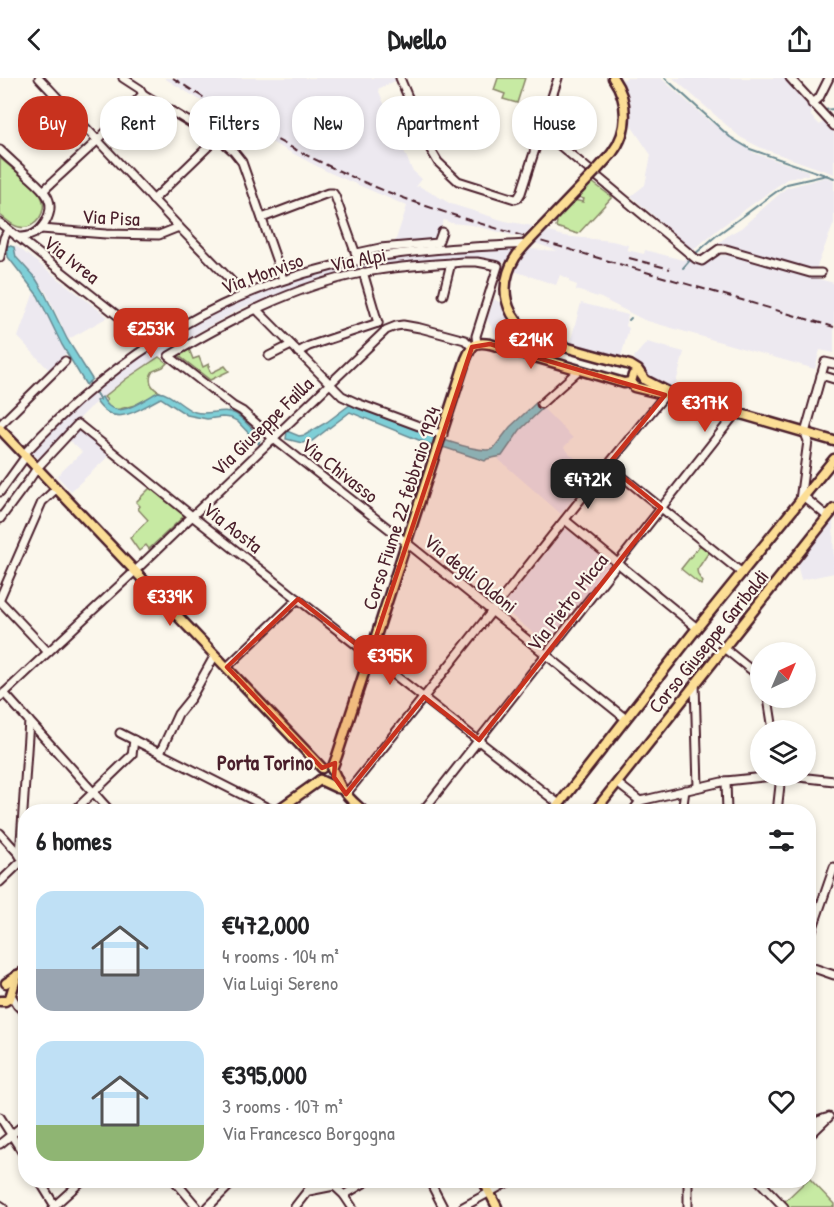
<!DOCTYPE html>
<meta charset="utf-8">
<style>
body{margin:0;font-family:"Patrick Hand",sans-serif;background:#f6f6f6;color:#202124;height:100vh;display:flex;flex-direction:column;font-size:22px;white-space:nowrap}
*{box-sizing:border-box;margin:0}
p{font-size:20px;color:#757577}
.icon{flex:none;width:33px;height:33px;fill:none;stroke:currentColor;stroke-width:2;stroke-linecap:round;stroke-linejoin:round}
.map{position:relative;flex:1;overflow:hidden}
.sheet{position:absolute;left:18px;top:726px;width:798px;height:384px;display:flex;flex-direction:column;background:#fff;border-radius:24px;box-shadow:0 3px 9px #0003}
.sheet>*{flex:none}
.guide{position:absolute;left:18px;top:18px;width:798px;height:54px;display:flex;gap:12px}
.needle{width:39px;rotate:44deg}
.fabs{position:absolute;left:750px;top:564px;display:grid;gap:12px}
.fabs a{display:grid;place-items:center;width:66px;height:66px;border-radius:50%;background:#fff;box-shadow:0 3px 9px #0003;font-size:30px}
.price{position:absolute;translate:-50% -51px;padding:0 14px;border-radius:12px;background:#c8321e;color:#fff;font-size:20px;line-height:39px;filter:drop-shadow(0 2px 3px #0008)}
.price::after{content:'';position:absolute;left:50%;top:36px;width:18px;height:14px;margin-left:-9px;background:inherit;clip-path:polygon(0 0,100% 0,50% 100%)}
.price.active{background:#222;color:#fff}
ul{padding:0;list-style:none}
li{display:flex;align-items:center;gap:18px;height:150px;padding:0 18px}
li span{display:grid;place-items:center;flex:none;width:168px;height:120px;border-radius:18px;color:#555}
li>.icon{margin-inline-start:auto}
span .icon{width:72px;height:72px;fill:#fffc;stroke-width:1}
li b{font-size:26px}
h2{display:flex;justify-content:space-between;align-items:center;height:72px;padding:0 18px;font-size:26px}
.tag{padding:0 21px;border-radius:24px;background:#fff;box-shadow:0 3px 9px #0003;font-size:21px;line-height:54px}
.tag.active{background:#c8321e;color:#fff}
header{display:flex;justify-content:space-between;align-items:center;height:78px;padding:0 18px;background:#fff;font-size:27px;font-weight:800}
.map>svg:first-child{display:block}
.built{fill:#ede9f0}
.green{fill:#c7eaa3;stroke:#888467;stroke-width:1.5}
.water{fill:#7ecfd7;stroke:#698992;stroke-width:1.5}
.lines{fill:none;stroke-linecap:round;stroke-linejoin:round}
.stream{stroke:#698992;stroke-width:2}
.minor-casing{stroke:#4a1f2b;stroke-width:11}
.major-casing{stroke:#4a1f2b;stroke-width:13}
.minor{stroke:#fbf7ec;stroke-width:7}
.major{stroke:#fcde96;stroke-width:8}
.rail{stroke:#4a1f2b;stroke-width:2;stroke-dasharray:9 4.5;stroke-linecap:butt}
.major-bridge-casing{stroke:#4a1f2b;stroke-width:13;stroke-linecap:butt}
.major-bridge{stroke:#fcde96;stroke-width:8}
.marked{fill:#c8321e;fill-opacity:0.2;stroke:#c8321e;stroke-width:4.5;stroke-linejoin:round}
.labels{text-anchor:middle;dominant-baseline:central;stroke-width:4.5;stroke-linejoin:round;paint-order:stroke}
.street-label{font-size:20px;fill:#4a1f2b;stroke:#fbf7ec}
.neighbourhood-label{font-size:21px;font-weight:bold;fill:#4a1f2b;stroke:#fbf7ec}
</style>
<header><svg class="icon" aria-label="back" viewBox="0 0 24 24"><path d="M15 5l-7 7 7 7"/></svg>Dwello<svg class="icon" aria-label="share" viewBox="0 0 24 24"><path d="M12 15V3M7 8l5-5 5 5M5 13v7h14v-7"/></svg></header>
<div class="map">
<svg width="834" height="1129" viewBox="0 0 834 1129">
<rect width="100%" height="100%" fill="#fbf7ec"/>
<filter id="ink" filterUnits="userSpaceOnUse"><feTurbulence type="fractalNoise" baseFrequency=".0167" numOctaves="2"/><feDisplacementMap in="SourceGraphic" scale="12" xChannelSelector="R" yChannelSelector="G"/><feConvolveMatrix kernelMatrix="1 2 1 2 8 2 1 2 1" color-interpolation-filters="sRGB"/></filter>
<g filter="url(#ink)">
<g class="built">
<polygon points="164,0 396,0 397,2 378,11 412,92 422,101 416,109 419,108 451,126 505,143 533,148 522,160 472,147 451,145 444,142 435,162 394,167 407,128 328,94 254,55"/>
<polygon points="627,0 661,0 708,42 754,75 808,93 808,97 787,101 721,149 693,172 631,118 645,107 651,77 630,46 631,36 630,23 622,2"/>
<polygon points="673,0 786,0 812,32 811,38 820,47 824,43 834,54 834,96 761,70 740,59"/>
<polygon points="826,99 834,102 834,145 816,191 813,192 717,166 730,156 741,150 786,110"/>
<polygon points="546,153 564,158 612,163 628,167 627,172 644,176 645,172 683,182 686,179 701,189 711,181 717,178 724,177 734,178 834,205 834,275 820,272 815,291 644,242 601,220 576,212 577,207 569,204 569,201 560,197 556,207 514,193 522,179 529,171 558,173 535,165"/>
<polygon points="15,167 108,239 67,262 63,252 57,255 66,275 50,293 18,259 34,214 45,231 55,251 62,248 46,214 15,176"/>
<polygon points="509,171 512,173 506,184 460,182 369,190 325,202 268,220 242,230 202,252 159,279 126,301 104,319 101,319 39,381 32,375 79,327 92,316 94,318 99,314 98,311 139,279 205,239 241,222 327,193 359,186 417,178"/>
<polygon points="494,221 499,224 513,223 519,237 529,249 542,257 549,259 547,270 495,256 487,241"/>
<polygon points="581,225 628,237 626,248 629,250 621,279 570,265"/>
<polygon points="647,264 684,274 676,305 668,310 651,301 647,295 636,285 634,279"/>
<polygon points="543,330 573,360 564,369 570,376 594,395 561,436 498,381 502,378 521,349"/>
<polygon points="78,352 109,378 71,413 57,398 82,374 69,362"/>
<polygon points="833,438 834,495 801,502 797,486 800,485 799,481"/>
<polygon points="565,450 611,486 547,566 502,530"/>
</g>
<g class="green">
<polygon points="498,0 525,0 517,25 503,21 505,16 494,12"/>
<path d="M0 80C11 90 34 106 41 118 49 132 36 153 19 149 12 148 6 141 0 137Z"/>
<polygon points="592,104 612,119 578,156 556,149 557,144 554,143 574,122 583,124 584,121 578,119"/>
<polygon points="189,271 193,281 199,279 203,289 209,286 209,288 208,289 211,295 225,288 229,293 210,302 178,277"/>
<path d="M159 279 167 285 163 289 153 293C147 302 151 310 160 314L135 327 116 332 109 329 105 324 107 322 104 319 126 301Z"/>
<polygon points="150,410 185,437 149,471 146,467 139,473 130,460 148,442 138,431 140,428 136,424"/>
<polygon points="700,467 709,474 697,492 698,497 703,504 701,507 681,491"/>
<polygon points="809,1100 834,1126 834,1129 789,1129 784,1124 806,1103 808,1102"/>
</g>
<g class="water">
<polygon points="7,167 14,169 16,179 36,201 44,214 67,261 92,301 86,307 62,267 38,218 8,179"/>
<path d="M158 314C172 315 182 330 195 334 208 338 223 329 236 336 244 341 254 353 260 359L259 366 237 343 231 340 222 339 207 341 187 337 161 320C138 331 115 352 96 323L102 319C115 346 141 323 158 314Z"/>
<path d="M538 323 544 329 520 352 502 378 487 381 485 383 446 370 431 367 350 334 312 363 302 365 286 361 287 353 299 358 305 357 327 344 351 326C381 334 469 379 493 371L510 349Z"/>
</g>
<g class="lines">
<g class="stream">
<polyline points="665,0 730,59 750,71 834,100"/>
<polyline points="823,32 834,31"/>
<polyline points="695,176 717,157 787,106 827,97"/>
<polyline points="683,190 691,181"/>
<polyline points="629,242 631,240"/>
<polyline points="89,304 100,322"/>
</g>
<defs>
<g id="minor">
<polyline points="39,0 179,149 244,216"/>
<polyline points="123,0 140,11 143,16 224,65 234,74 242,84 283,201"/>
<polyline points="400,0 428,67 438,84 458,103 515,121 518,120 521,115 558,0"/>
<polyline points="790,0 834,48"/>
<polyline points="812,26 819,20 829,0"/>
<polyline points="541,53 557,65 696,181 702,183 719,171 726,171 810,195 821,195"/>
<path d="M0 72C9 81 19 89 28 98 44 112 58 123 45 145 38 156 30 159 17 159"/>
<polyline points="44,112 97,63 143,16"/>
<polyline points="153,122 216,61"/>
<polyline points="262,140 328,115 333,115 335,118 358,182"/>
<polyline points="0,145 141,256 150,267"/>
<polyline points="41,151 106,156 159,157 179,149"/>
<polyline points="357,175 380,170 438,165 442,154"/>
<polyline points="0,179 4,160 8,152"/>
<polyline points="363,194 378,245"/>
<polyline points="443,217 451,185"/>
<polyline points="256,231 342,318 357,325 443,357"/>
<path d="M477 266 476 258 498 188 477 184H462C429 187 394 188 362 195 292 209 230 242 169 278L233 328 242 333 275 362 407 465 626 641"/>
<polyline points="298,274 309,268 378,245"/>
<polyline points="269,278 291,267"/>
<polyline points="821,297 834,301"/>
<polyline points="541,326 579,292"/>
<polyline points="0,347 65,283"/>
<path d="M24 376C116 275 231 205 366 181 419 171 472 169 526 166"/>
<polyline points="608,387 742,495"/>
<polyline points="0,414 26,378"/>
<polyline points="803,418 828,439"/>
<polyline points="800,422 808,363 805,355 825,284 834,286"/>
<polyline points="0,441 29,402 37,390 78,346 192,438 559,726"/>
<polyline points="565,442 697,550"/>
<polyline points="0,520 42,424 57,410"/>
<polyline points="0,523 48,574"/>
<polyline points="724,570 760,599"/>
<polyline points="227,589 298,521"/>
<polyline points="695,605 698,709"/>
<polyline points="4,615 111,734"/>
<polyline points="0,619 135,493 386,252 396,248 403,247 420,250 465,262 472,269"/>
<polyline points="768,620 773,652"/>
<polyline points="120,655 276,734"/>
<polyline points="160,675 178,636 191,620 215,577"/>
<polyline points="790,698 834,703"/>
<polyline points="726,703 727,734"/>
<polyline points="617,705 640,723"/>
<polyline points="346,716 424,619 608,387 665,317"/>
<polyline points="73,734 132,677 134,662"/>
<polyline points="422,734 736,335"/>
<polyline points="632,734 640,723 726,703 773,698"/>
<polyline points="682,734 685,712"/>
<polyline points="777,734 781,698"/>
<polyline points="0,755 26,784"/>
<polyline points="20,778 29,643"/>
<polyline points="0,804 26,779"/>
<polyline points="808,864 834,789"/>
<polyline points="808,888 834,897"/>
<polyline points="11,917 17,927 26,936"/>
<polyline points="0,1039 26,1080"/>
<polyline points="808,1051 815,1044 826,1040"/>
<polyline points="808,1059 829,1039"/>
<polyline points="0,1066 26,1045"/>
<polyline points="39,1102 55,1128"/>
<polyline points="174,1102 197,1129"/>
<polyline points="328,1102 344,1117 352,1129"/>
<polyline points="429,1102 443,1129"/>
<polyline points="758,1102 784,1129"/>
<polyline points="309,1113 334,1108"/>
<polyline points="344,1117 369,1102"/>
<polyline points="0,1127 3,1129"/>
<polyline points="53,1129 83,1102"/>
<polyline points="208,1129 235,1102"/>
<polyline points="295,1129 316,1102"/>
<polyline points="463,1129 512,1102"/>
<polyline points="688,1129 688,1102"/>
</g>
<g id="major">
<path d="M596 93C601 87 607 81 612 75 629 53 629 23 613 0"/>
<path d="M526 166C491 202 502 249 550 265L630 287 638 292 645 302 672 316 834 363"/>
<polyline points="633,297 631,304 634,309 663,316"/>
<polyline points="0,351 322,690"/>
<path d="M332 691 337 678 466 281C472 267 474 263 490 266L624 305 631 304"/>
<path d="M332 691C336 698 338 706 343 712 348 720 357 727 364 734"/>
<polyline points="320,702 337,710 342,711"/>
<polyline points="275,734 320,702"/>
<polyline points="553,734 697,550 834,381"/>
<polyline points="594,734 834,431"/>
<polyline points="6,905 26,892"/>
<polyline points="0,923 5,923 10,920 17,897"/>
<polyline points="483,1102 497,1129"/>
</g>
</defs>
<use href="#minor" class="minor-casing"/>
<use href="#major" class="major-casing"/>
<use href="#minor" class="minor"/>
<use href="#major" class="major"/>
<g class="rail">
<path d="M173 0C237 42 303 78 373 108 436 134 502 152 568 171 656 197 745 223 834 249"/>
<polyline points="629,180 670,191"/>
</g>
<defs>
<polyline id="major-bridge" points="526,166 596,93"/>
</defs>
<use href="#major-bridge" class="major-bridge-casing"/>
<use href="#major-bridge" class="major-bridge"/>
</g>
</g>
<path class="marked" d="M490 266 665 317 608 387 661 430 479 662 424 619 346 716 334 699 335 685 322 690 227 589 298 521 370 577 472 269Z"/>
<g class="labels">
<g class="street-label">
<text transform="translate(111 139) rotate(3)">Via Pisa</text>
<text transform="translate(72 181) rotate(38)">Via Ivrea</text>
<text transform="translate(358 181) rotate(-11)">Via Alpi</text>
<text transform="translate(262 195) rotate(-20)">Via Monviso</text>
<text transform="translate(262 348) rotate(-44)">Via Giuseppe Failla</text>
<text transform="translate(340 392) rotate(38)">Via Chivasso</text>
<text transform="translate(401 430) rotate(-72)">Corso Fiume 22 febbraio 1924</text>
<text transform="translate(233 449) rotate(38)">Via Aosta</text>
<text transform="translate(471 495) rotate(39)">Via degli Oldoni</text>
<text transform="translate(567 524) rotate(-52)">Via Pietro Micca</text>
<text transform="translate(708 563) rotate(-51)">Corso Giuseppe Garibaldi</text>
</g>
<g class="neighbourhood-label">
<text x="265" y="684">Porta Torino</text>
</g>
</g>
</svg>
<div class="fabs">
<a><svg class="needle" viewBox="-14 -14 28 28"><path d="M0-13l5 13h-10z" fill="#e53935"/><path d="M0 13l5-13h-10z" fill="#757577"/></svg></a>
<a><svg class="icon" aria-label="layers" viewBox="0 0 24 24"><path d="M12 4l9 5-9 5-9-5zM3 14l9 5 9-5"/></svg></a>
</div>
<b class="price" style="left:151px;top:281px">€253K</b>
<b class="price" style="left:531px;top:292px">€214K</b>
<b class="price" style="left:705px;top:355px">€317K</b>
<b class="price active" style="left:588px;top:432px">€472K</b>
<b class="price" style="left:170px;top:549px">€339K</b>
<b class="price" style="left:390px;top:608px">€395K</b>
<div class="guide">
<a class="tag active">Buy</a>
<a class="tag">Rent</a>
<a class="tag">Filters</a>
<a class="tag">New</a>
<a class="tag">Apartment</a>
<a class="tag">House</a>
</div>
<section class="sheet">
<h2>6 homes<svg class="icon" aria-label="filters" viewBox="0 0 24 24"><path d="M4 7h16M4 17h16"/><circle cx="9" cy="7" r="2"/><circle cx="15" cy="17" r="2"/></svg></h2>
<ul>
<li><span style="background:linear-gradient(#bfe0f5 65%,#9aa5b1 0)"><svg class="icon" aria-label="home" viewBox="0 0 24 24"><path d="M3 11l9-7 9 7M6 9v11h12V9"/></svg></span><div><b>€472,000</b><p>4 rooms · 104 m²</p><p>Via Luigi Sereno</p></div><svg class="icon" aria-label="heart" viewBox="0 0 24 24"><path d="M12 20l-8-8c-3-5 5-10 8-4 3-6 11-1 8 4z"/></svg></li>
<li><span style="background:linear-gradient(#bfe0f5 70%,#8fb573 0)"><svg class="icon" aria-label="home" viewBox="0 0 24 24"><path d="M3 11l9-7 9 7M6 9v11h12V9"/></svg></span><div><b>€395,000</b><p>3 rooms · 107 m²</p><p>Via Francesco Borgogna</p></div><svg class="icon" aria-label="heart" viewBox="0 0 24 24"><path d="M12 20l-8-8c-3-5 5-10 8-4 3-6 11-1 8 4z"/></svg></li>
</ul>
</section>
</div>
